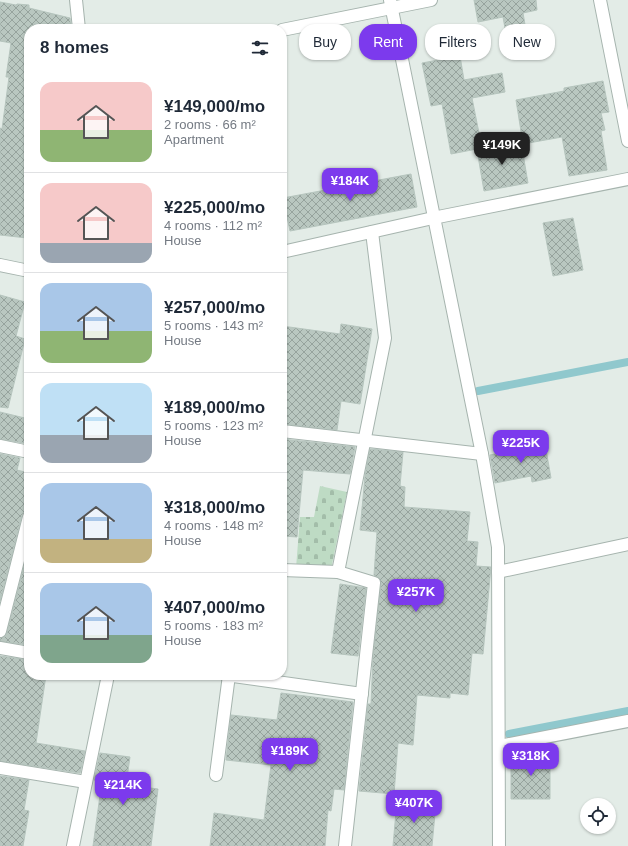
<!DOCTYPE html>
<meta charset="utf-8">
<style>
body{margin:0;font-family:Arial,sans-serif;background:#f6f6f7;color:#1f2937;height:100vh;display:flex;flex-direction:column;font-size:15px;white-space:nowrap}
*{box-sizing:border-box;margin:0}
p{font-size:13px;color:#747a83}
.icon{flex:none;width:22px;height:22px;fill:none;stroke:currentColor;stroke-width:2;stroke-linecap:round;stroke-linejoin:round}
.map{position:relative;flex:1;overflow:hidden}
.drawer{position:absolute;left:24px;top:24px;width:263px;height:656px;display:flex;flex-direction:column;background:#fff;border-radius:16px;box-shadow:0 1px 3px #0004}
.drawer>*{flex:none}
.guide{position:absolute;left:299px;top:24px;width:269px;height:36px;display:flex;gap:8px}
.fabs{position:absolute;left:580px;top:798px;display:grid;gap:8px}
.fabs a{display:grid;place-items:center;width:36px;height:36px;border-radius:50%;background:#fff;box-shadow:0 1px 3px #0004;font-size:20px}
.price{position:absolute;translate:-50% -34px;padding:0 9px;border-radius:8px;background:#7c3aed;color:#fff;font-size:13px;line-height:26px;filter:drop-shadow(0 1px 2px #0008)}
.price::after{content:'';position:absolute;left:50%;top:24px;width:12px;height:9px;margin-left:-6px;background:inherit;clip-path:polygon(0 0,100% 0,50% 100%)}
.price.selected{background:#222;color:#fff}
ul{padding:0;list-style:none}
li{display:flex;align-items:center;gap:12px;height:100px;padding:0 16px}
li+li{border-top:1px solid #e0e1e3}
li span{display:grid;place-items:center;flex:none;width:112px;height:80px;border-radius:12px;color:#555}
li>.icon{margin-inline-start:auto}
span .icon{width:48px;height:48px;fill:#fffc;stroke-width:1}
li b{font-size:17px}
h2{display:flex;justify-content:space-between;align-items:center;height:48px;padding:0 16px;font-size:17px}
.chip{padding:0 14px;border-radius:16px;background:#fff;box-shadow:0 1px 3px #0004;font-size:14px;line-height:36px}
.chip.selected{background:#7c3aed;color:#fff}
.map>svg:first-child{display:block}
.cemetery{fill:url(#cemetery-stones)}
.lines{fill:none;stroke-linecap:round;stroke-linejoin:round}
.stream{stroke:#90c8cd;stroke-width:8}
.building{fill:url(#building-cross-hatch);stroke:#b6c5be}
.minor-casing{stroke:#a6b4ae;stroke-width:14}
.minor{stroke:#fff;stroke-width:12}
</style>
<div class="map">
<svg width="628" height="846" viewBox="0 0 628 846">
<defs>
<pattern id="cemetery-stones" width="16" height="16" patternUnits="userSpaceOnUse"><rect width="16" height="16" fill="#bedbc4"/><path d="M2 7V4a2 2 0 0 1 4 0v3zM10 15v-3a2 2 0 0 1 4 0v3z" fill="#a3bda9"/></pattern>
<pattern id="building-cross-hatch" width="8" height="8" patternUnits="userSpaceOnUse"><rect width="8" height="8" fill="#b9c7c0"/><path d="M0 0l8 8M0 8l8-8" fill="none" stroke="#96a39d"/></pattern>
</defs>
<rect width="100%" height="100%" fill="#e3ece7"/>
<polygon class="cemetery" points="320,486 347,492 331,569 296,568 300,517 314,517"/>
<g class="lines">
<g class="stream">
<polyline points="478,391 628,362"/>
<polyline points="509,734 628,711"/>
</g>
</g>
<g class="building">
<polygon points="474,0 536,0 537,10 523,13 529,48 509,51 503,17 478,22"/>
<polygon points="0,2 16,5 17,4 29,5 29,8 70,18 71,29 29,29 29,210 27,238 0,235 0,128 2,129 9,77 6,77 11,43 0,41"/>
<polygon points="460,56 464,80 502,73 505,92 472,98 482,148 451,154 442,104 431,106 422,63"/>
<polygon points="603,81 609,112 601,113 605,130 601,131 607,170 569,176 562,137 523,144 516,100 564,91 564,88"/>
<polygon points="521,142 528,183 484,191 477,150"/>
<polygon points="411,174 417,207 290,231 283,198"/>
<polygon points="573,218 583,270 553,276 543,223"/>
<polygon points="0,295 25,302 16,336 25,339 8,408 0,407"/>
<polygon points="341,324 372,329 360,404 341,401 337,430 282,424 282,326 340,334"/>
<polygon points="0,412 29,419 24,443 0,439"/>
<polygon points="282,439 355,447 350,474 303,470 297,537 282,536"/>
<polygon points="545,444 551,478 532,482 531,476 495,483 490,455"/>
<polygon points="370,449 403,452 400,486 405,487 404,507 470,512 467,541 478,542 476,566 491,567 483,654 472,653 468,695 450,693 450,698 417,695 413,745 398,743 394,794 359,791 368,704 371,704 373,657 381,584 379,578 374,575 377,532 360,530 365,476"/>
<polygon points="0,454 20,458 17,470 29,473 29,510 24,512 22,515 0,601"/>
<polygon points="29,547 29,645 0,641 0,638 5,636 7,633"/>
<polygon points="340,584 366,588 358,656 331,653"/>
<polygon points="0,656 29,660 27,675 46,675 36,743 85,751 80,773 0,761"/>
<polygon points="281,693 353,702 344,790 334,789 331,811 328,810 325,846 210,846 214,813 264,820 271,765 226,760 231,715 277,720"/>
<polygon points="100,753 130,757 126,785 158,789 151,846 93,846 102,781 94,780"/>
<polygon points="517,754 550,754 550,799 511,799 511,760 517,760"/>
<polygon points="0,776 29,780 24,810 29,811 23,846 0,846"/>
<polygon points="397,800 436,803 432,846 393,846"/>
</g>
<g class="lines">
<defs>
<g id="minor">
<polyline points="76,0 79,29"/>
<polyline points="390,0 482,454 498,547 499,846"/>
<polyline points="600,0 628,141"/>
<polyline points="282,30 431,0"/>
<polyline points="282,252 433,218 628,179"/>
<polyline points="0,265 29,271"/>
<polyline points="282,431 482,454"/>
<polyline points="0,446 29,452"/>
<polyline points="282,570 338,572"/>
<polyline points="498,572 628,544"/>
<polyline points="0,631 29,517"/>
<polyline points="0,648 29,653"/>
<polyline points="226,675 362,694"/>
<polyline points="499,746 628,721"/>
<polyline points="0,768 86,782"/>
<polyline points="216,775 229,675"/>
<polyline points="73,846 108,675"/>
<polyline points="345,846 374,583 338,572 385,338 372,232"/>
</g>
</defs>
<use href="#minor" class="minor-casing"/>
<use href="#minor" class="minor"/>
</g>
</svg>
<div class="fabs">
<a><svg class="icon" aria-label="locate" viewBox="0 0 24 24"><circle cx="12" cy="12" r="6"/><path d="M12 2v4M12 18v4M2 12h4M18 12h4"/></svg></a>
</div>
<b class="price selected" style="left:502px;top:166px">¥149K</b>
<b class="price" style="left:350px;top:202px">¥184K</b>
<b class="price" style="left:521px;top:464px">¥225K</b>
<b class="price" style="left:416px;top:613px">¥257K</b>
<b class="price" style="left:290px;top:772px">¥189K</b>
<b class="price" style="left:531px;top:777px">¥318K</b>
<b class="price" style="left:123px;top:806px">¥214K</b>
<b class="price" style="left:414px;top:824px">¥407K</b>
<div class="guide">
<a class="chip">Buy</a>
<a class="chip selected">Rent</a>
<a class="chip">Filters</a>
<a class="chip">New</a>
</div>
<section class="drawer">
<h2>8 homes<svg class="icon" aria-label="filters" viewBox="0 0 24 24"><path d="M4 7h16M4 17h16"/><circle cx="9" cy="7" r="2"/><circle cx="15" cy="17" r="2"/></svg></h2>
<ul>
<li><span style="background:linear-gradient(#f6c9c9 60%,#8fb573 0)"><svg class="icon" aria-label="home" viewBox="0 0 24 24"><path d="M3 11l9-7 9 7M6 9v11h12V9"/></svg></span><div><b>¥149,000/mo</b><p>2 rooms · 66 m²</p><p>Apartment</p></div></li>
<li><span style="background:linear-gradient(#f6c9c9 75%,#9aa5b1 0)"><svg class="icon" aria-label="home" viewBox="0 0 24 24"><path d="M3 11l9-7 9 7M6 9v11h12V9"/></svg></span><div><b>¥225,000/mo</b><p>4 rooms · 112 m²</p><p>House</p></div></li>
<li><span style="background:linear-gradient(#a9c7e8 60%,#8fb573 0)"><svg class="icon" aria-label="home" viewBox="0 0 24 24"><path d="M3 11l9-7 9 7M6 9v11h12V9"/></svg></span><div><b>¥257,000/mo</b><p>5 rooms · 143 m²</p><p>House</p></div></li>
<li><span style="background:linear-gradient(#bfe0f5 65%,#9aa5b1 0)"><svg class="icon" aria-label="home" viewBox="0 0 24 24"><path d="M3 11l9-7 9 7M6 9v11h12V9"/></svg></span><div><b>¥189,000/mo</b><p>5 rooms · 123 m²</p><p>House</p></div></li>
<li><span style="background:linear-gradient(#a9c7e8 70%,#c2b280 0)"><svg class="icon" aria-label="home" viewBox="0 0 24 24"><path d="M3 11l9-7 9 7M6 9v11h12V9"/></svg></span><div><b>¥318,000/mo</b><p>4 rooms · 148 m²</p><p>House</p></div></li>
<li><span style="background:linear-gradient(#a9c7e8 65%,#7fa58c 0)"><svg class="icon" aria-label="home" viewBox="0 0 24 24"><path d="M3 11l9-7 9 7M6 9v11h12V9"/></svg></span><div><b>¥407,000/mo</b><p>5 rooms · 183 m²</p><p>House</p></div></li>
</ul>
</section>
</div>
